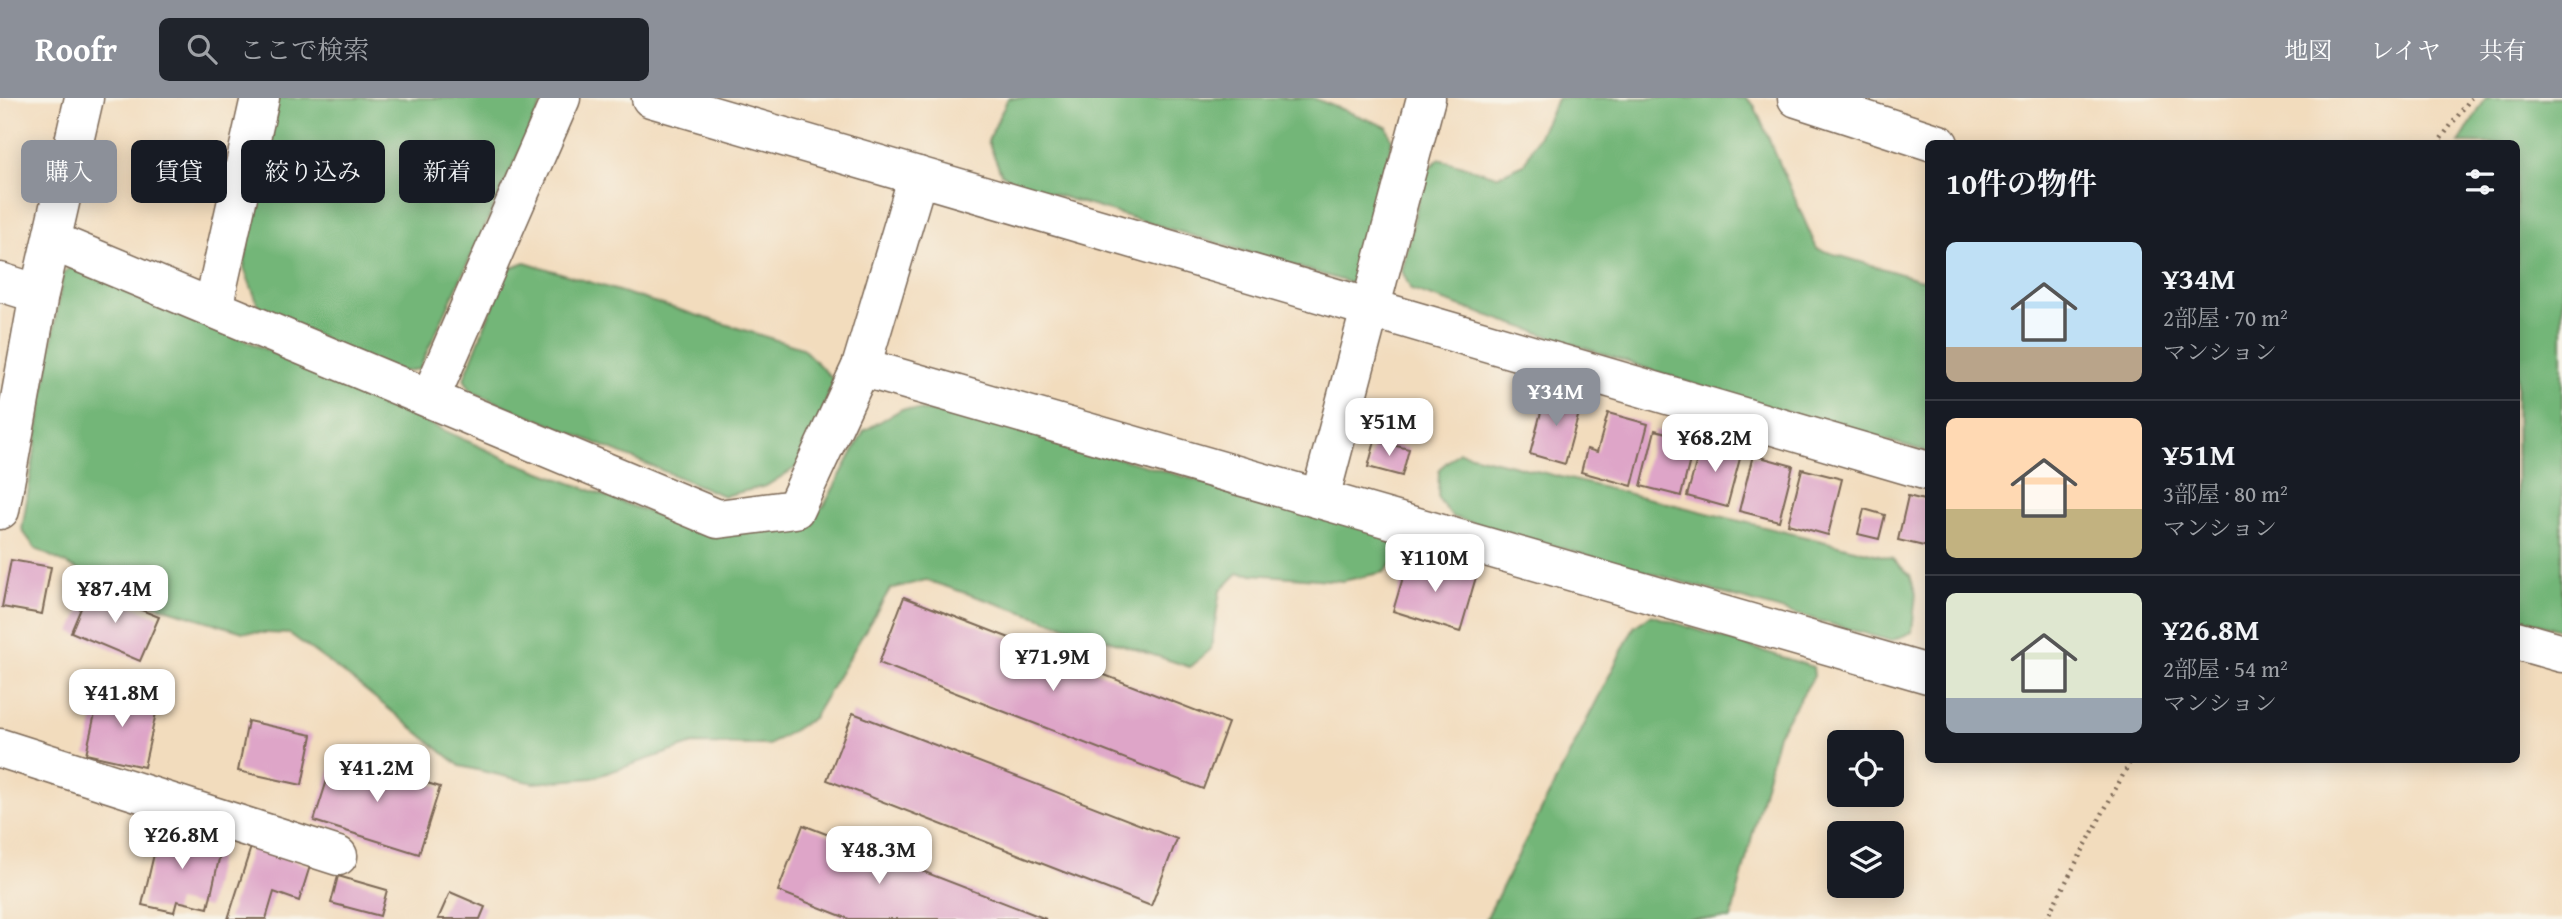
<!DOCTYPE html>
<html lang="ja">
<meta charset="utf-8">
<style>
body{margin:0;font-family:"Gentium Book Plus","Noto Serif JP",serif;background:#20242c;color:#f1f3f6;height:100vh;display:flex;flex-direction:column;font-size:26px;white-space:nowrap}
*{box-sizing:border-box;margin:0}
p{font-size:23px;color:#9ea1a6}
.icon{flex:none;width:38px;height:38px;fill:none;stroke:currentColor;stroke-width:2;stroke-linecap:round;stroke-linejoin:round}
.map{position:relative;flex:1;overflow:hidden}
.drawer{position:absolute;left:1925px;top:42px;width:595px;height:623px;display:flex;flex-direction:column;background:#171b24;border-radius:10px;box-shadow:0 4px 18px #0003}
.drawer>*{flex:none}
.banner{position:absolute;left:21px;top:42px;width:665px;height:63px;display:flex;gap:14px}
.controls{position:absolute;left:1827px;top:632px;display:grid;gap:14px}
.controls a{display:grid;place-items:center;width:77px;height:77px;border-radius:10px;background:#171b24;box-shadow:0 4px 18px #0003;font-size:35px}
.price{position:absolute;translate:-50% -60px;padding:0 16px;border-radius:14px;background:#fff;color:#222;font-size:23px;line-height:46px;filter:drop-shadow(0 2px 4px #0008)}
.price::after{content:'';position:absolute;left:50%;top:42px;width:21px;height:16px;margin-left:-10px;background:inherit;clip-path:polygon(0 0,100% 0,50% 100%)}
.price.selected{background:#8c9099;color:#fff}
ul{padding:0;list-style:none}
li{display:flex;align-items:center;gap:21px;height:175px;padding:0 21px}
li+li{border-top:2px solid #363941}
li span{display:grid;place-items:center;flex:none;width:196px;height:140px;border-radius:10px;color:#555}
li>.icon{margin-inline-start:auto}
span .icon{width:84px;height:84px;fill:#fffc;stroke-width:1}
li b{font-size:30px}
h2{display:flex;justify-content:space-between;align-items:center;height:84px;padding:0 21px;font-size:30px}
.chip{padding:0 24px;border-radius:10px;background:#171b24;box-shadow:0 4px 18px #0003;font-size:24px;line-height:63px}
.chip.selected{background:#8c9099;color:#fff}
header{display:flex;align-items:center;gap:42px;box-sizing:border-box;height:98px;padding:0 35px;background:#8c9099;color:#fff}
header strong{font-size:33px}
nav{display:flex;gap:38px;margin-inline-start:auto;font-size:24px}
.search{width:490px;height:63px;background:#20242c;display:flex;align-items:center;gap:18px;box-sizing:border-box;padding:0 24px;border-radius:10px;color:#9ea1a6;font-size:26px}
.map>svg:first-child{display:block}
.forest{fill:#73b678;stroke:#57704b;stroke-width:2}
.building{fill:#dea5c8}
.lines{fill:none;stroke-linecap:round;stroke-linejoin:round}
.minor-casing{stroke:#7b6856;stroke-width:41}
.tertiary-casing{stroke:#7b6856;stroke-width:41}
.path{stroke:#7b6856;stroke-width:4.5;stroke-dasharray:2 5;stroke-linecap:butt}
.minor{stroke:#fff;stroke-width:38}
.tertiary{stroke:#fff;stroke-width:38}
</style>
<header>
<strong>Roofr</strong>
<div class="search"><svg class="icon" aria-label="search" viewBox="0 0 24 24"><circle cx="10" cy="10" r="6"/><path d="M15 15l6 6"/></svg>ここで検索</div>
<nav><a>地図</a><a>レイヤ</a><a>共有</a></nav>
</header>
<div class="map">
<svg width="2562" height="821" viewBox="0 0 2562 821">
<rect width="100%" height="100%" fill="#f7f3e8"/>
<filter id="ink" filterUnits="userSpaceOnUse"><feTurbulence type="fractalNoise" baseFrequency=".0143" numOctaves="2"/><feDisplacementMap in="SourceGraphic" scale="14" xChannelSelector="R" yChannelSelector="G"/><feConvolveMatrix kernelMatrix="1 2 1 2 8 2 1 2 1" color-interpolation-filters="sRGB"/></filter>
<filter id="wash" filterUnits="userSpaceOnUse"><feTurbulence type="fractalNoise" baseFrequency=".00686" numOctaves="4" result="noise"/><feDisplacementMap in="SourceGraphic" scale="28" xChannelSelector="R" yChannelSelector="G"/><feGaussianBlur stdDeviation="1.57" result="paint"/><feColorMatrix in="noise" values="0 0 0 0 0 0 0 0 0 0 0 0 0 0 0 0 0 1.4 0 .05"/><feComposite in="paint" operator="in"/></filter>
<g filter="url(#wash)">
<rect width="100%" height="100%" fill="#f2dcbd"/>
<g class="forest">
<polygon points="270,0 537,0 541,7 419,271 394,275 259,209 244,170"/>
<polygon points="1008,0 1313,0 1387,29 1392,42 1363,173 1351,185 1019,86 1001,75 988,43"/>
<polygon points="1558,0 1746,0 1754,7 1817,151 1921,182 1928,178 1928,354 1723,296 1411,192 1402,173 1425,74 1439,61 1497,78 1524,66"/>
<polygon points="2486,0 2562,0 2562,532 2517,519 2516,46 2459,45"/>
<polygon points="525,164 802,250 834,282 803,365 766,388 724,398 472,294 464,281 507,171"/>
<polygon points="76,165 509,362 656,417 729,434 790,428 824,408 864,333 902,311 958,315 1395,438 1401,456 1384,474 1343,483 1238,475 1220,493 1211,551 1190,569 926,482 890,491 813,620 769,647 693,646 592,680 534,685 460,668 354,583 290,536 243,534 139,502 36,451 22,432 63,175"/>
<polygon points="1459,354 1891,460 1910,477 1916,496 1912,534 1891,543 1452,419 1438,401 1439,371"/>
<polygon points="1651,517 1813,569 1814,578 1778,636 1731,821 1486,821 1634,529"/>
</g>
<g id="blocks">
<g class="building">
<polygon points="1546,295 1582,304 1565,366 1530,356"/>
<polygon points="1608,315 1648,326 1632,388 1581,374 1587,351 1597,354"/>
<polygon points="1655,332 1695,342 1681,398 1641,388"/>
<polygon points="1375,343 1409,351 1402,378 1368,369"/>
<polygon points="1702,343 1742,353 1727,409 1687,398"/>
<polygon points="1753,357 1793,368 1779,423 1739,413"/>
<polygon points="1802,371 1842,381 1828,437 1788,426"/>
<polygon points="1908,398 1928,403 1928,449 1898,442"/>
<polygon points="1864,411 1885,417 1879,441 1858,436"/>
<polygon points="1409,459 1476,479 1460,534 1393,513"/>
<polygon points="11,462 51,469 42,516 2,509"/>
<polygon points="89,491 159,519 140,563 71,534"/>
<polygon points="904,499 1228,625 1203,691 879,565"/>
<polygon points="100,593 158,606 144,669 86,656"/>
<polygon points="853,615 1177,741 1151,808 827,682"/>
<polygon points="248,623 312,637 302,687 238,673"/>
<polygon points="335,657 440,689 419,756 314,723"/>
<polygon points="163,718 175,721 169,748 199,755 205,730 225,734 208,810 177,803 174,814 142,807"/>
<polygon points="803,727 1046,821 849,821 778,793"/>
<polygon points="251,749 310,768 299,803 274,794 266,821 228,821"/>
<polygon points="338,778 387,792 380,818 331,805"/>
<polygon points="450,794 485,809 480,821 438,821"/>
</g>
</g>
</g>
<g filter="url(#ink)">
<use href="#blocks" fill-opacity="0" stroke="#7b6856" stroke-width="2"/>
<g class="lines">
<defs>
<g id="minor">
<polyline points="651,0 1928,373"/>
<polyline points="1797,0 1939,46"/>
<polyline points="52,143 718,421 795,411 861,269 918,78"/>
<polyline points="0,184 39,196"/>
<polyline points="213,210 260,0"/>
<polyline points="861,269 1928,576"/>
<polyline points="430,300 561,0"/>
<polyline points="1320,400 1426,0"/>
<polyline points="2516,542 2562,555"/>
<polyline points="0,650 338,758"/>
</g>
<polyline id="tertiary" points="0,412 39,196 84,0"/>
</defs>
<use href="#minor" class="minor-casing"/>
<use href="#tertiary" class="tertiary-casing"/>
<g class="path">
<polyline points="2437,46 2471,0"/>
<polyline points="2046,821 2131,662"/>
</g>
<use href="#minor" class="minor"/>
<use href="#tertiary" class="tertiary"/>
</g>
</g>
</svg>
<div class="controls">
<a><svg class="icon" aria-label="locate" viewBox="0 0 24 24"><circle cx="12" cy="12" r="6"/><path d="M12 2v4M12 18v4M2 12h4M18 12h4"/></svg></a>
<a><svg class="icon" aria-label="layers" viewBox="0 0 24 24"><path d="M12 4l9 5-9 5-9-5zM3 14l9 5 9-5"/></svg></a>
</div>
<b class="price selected" style="left:1556px;top:330px">¥34M</b>
<b class="price" style="left:1389px;top:360px">¥51M</b>
<b class="price" style="left:1715px;top:376px">¥68.2M</b>
<b class="price" style="left:1435px;top:496px">¥110M</b>
<b class="price" style="left:115px;top:527px">¥87.4M</b>
<b class="price" style="left:1053px;top:595px">¥71.9M</b>
<b class="price" style="left:122px;top:631px">¥41.8M</b>
<b class="price" style="left:377px;top:706px">¥41.2M</b>
<b class="price" style="left:182px;top:773px">¥26.8M</b>
<b class="price" style="left:879px;top:788px">¥48.3M</b>
<div class="banner">
<a class="chip selected">購入</a>
<a class="chip">賃貸</a>
<a class="chip">絞り込み</a>
<a class="chip">新着</a>
</div>
<section class="drawer">
<h2>10件の物件<svg class="icon" aria-label="filters" viewBox="0 0 24 24"><path d="M4 7h16M4 17h16"/><circle cx="9" cy="7" r="2"/><circle cx="15" cy="17" r="2"/></svg></h2>
<ul>
<li><span style="background:linear-gradient(#bfe0f5 75%,#b9a48a 0)"><svg class="icon" aria-label="home" viewBox="0 0 24 24"><path d="M3 11l9-7 9 7M6 9v11h12V9"/></svg></span><div><b>¥34M</b><p>2部屋 · 70 m²</p><p>マンション</p></div></li>
<li><span style="background:linear-gradient(#ffd9b3 65%,#c2b280 0)"><svg class="icon" aria-label="home" viewBox="0 0 24 24"><path d="M3 11l9-7 9 7M6 9v11h12V9"/></svg></span><div><b>¥51M</b><p>3部屋 · 80 m²</p><p>マンション</p></div></li>
<li><span style="background:linear-gradient(#dfe7d0 75%,#9aa5b1 0)"><svg class="icon" aria-label="home" viewBox="0 0 24 24"><path d="M3 11l9-7 9 7M6 9v11h12V9"/></svg></span><div><b>¥26.8M</b><p>2部屋 · 54 m²</p><p>マンション</p></div></li>
</ul>
</section>
</div>
